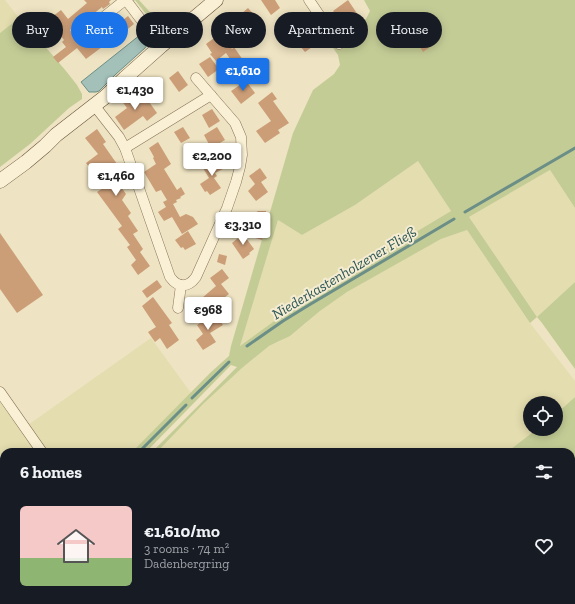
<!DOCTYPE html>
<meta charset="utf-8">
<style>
body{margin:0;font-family:"Zilla Slab",serif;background:#20242c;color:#f1f3f6;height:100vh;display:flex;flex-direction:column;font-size:15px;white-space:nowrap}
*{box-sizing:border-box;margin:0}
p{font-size:13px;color:#9ea1a6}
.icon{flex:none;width:22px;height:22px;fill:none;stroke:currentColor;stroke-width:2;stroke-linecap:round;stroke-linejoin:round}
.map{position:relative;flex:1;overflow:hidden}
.details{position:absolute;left:0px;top:448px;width:575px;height:156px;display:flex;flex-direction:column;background:#171b24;border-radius:12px 12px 0 0;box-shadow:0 2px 10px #0003}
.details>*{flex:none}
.hud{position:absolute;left:12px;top:12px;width:551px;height:36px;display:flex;gap:8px}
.buttons{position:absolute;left:523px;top:396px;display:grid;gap:8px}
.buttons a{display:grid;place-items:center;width:40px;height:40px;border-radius:50%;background:#171b24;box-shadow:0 2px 10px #0003;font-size:20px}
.price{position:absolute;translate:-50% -34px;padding:0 9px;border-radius:4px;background:#fff;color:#222;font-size:13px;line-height:26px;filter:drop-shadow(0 1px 2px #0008)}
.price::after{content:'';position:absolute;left:50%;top:24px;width:12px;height:9px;margin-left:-6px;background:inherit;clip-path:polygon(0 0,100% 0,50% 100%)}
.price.current{background:#1a73e8;color:#fff}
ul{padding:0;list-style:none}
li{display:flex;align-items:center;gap:12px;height:100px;padding:0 20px}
li span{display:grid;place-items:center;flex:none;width:112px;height:80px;border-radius:6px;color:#555}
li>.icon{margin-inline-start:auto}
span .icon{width:48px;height:48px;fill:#fffc;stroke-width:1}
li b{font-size:17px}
h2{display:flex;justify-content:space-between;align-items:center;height:48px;padding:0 20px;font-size:17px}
.pill{padding:0 14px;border-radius:18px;background:#171b24;box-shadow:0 2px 10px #0003;font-size:14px;line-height:36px}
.pill.current{background:#1a73e8;color:#fff}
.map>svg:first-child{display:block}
.farmland{fill:#e4ddaf}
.green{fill:#c4cc96;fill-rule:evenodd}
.water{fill:#a4c1b9;stroke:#6b8f87}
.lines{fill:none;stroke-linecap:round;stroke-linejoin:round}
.stream{stroke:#6b8f87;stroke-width:3}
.building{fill:#cc9e78}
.street-casing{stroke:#887459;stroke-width:11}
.secondary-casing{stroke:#6a553c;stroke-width:15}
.street{stroke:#f9f0d5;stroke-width:10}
.secondary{stroke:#f9f0d5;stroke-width:14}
.labels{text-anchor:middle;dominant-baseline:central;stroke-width:4;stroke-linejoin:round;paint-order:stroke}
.water-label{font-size:15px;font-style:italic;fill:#2d5756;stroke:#f5ecd2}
</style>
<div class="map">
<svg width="575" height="604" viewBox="0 0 575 604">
<rect width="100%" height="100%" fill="#eee3c2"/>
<g class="farmland">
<polygon points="0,0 5,0 19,18 0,33"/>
<polygon points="418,161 451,211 359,266 318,293 277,319 259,332 240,346 278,220 302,235 355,205"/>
<polygon points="550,170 575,208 575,282 537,317 469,217"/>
<polygon points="467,230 530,323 575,381 575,397 556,414 556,403 530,403 530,429 537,429 507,452 157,452 202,404 242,368 269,346 281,341 304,325 320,311 347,292 441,239"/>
<polygon points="151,338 191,393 132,452 45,452 28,425"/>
<polygon points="0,396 38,452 4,452 4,555 0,558"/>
</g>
<g class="green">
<path d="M131 0H139L158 21 168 26 178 23C170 27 164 32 155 28L145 15 146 14 135 0 133 2Z"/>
<path d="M364 0H575V208L550 170 469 217 537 317 575 282V369L542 323 537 317 530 323 467 230 441 239 347 292 320 311 290 336 269 346 242 368 203 404 157 452H152L237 367 231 365 146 452H132L210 373 229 356 231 346 293 133 313 90 334 74 340 65 338 55 326 38 337 35 339 32 342 36 366 19 370 11ZM418 161 451 211 359 266 318 293 277 319 240 346 278 220 302 235 355 205Z"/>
<polygon points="19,18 27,28 32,31 43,44 66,71 77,85 82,94 82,99 69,108 30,144 0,167 0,33"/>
<polygon points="575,397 575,604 26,604 32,600 571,600 571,452 507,452 537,429 556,429 556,414"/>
</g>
<g class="water">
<path d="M145 31C147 36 148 44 145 48L116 74 99 91 96 92H89L81 82Z"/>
<rect x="340" y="600" width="27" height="4"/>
</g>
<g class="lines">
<g class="stream">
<polyline points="465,212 575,148"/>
<polyline points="247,346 283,321 309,305 454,219"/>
<polyline points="192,398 229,362"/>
<polyline points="141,450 186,405"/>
<polyline points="0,575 4,570"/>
</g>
</g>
<g class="building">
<polygon points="84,0 111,0 109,2 110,4 103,9 102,7 82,23 81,22 70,30 79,43 91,33 93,36 109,23 108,23 118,14 123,20 128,16 134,24 119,36 113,29 98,42 102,47 86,59 77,48 58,63 53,57 66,47 62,42 64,40 48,20 61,10 68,19 87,3"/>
<polygon points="261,0 275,0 280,8 271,15"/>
<polygon points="348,0 358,15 350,21 346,14 339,19 333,11"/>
<polygon points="248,8 255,16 248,23 252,29 244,37 237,29 240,26 234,20"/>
<polygon points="305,24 318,43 305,52 299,45 295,47 288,36"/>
<polygon points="221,33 232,49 234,47 245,63 237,69 226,53 216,61 210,54 212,53 206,44"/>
<polygon points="422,34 425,39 430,35 435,41 429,45 430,47 423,52 415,39"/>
<polygon points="210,57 219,69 208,77 199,64"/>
<polygon points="178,71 188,85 179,92 169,78"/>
<polygon points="246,81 255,93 241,104 231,91"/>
<polygon points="133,91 141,103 147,99 157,113 147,121 143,116 124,130 115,117 127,108 121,100"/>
<polygon points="272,92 277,99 273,101 289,123 278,130 280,133 265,143 256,131 271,121 258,103"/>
<polygon points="212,109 220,121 209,128 202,115"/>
<polygon points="183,127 190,138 181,143 174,132"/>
<polygon points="217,127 225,140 211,148 204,135"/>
<polygon points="97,129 106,142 103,144 124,174 116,180 126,194 122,200 131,213 128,216 138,231 133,234 143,249 140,252 150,266 138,275 131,265 136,260 127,247 130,245 118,229 122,226 97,192 111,183 100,168 99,169 96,167 91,170 86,163 98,154 85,138"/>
<polygon points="158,142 171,164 164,169 177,190 181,187 185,194 180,197 181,198 176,200 177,202 173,204 180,217 186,214 193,217 198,224 182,234 172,217 164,221 158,212 166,207 163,202 167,200 161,190 156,192 144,172 156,164 153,158 154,157 149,148"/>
<polygon points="212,158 218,161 223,169 215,173 217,176 214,178 221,188 210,195 207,191 205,192 200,184 209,178 203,168 208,165 206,162"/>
<polygon points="260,168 267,178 261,182 268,192 256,201 248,191 255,184 249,176"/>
<polygon points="258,211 266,211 266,225 262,240 230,230"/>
<polygon points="188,231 196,244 185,250 183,247 181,248 175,240"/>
<polygon points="0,233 43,295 17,313 0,289"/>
<polygon points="243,234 254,249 249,253 250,254 243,259 232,243"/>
<polygon points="219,254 227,256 225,265 217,262"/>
<polygon points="222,269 229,278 221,284 229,294 213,306 206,304 202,298 216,286 210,278"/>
<polygon points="157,280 162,287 147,298 142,291"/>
<polygon points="153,297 172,323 169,325 179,340 167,349 160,338 155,342 148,332 156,327 142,306"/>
<polygon points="215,313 223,325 210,333 216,342 203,350 196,340 203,334 197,325"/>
</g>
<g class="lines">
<defs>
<g id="street">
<polyline points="126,0 161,46"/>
<polyline points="309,0 339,44"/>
<polyline points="95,24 125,0"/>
<path d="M94 105 119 137 125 148 170 277C178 288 188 288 196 277L227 208 236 182 240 167 242 155 241 137 235 123 196 78"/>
<polyline points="125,148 211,95"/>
<polyline points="178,308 181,285"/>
<polyline points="0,392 42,452"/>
</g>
<polyline id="secondary" points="0,181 26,162 45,146 56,135 105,97 125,78 161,46 216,0"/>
</defs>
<use href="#street" class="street-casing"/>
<use href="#secondary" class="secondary-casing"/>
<use href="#street" class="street"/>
<use href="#secondary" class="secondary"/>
</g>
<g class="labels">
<g class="water-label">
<text transform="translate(344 273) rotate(-31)">Niederkastenholzener Fließ</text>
</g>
</g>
</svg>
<div class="buttons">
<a><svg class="icon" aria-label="locate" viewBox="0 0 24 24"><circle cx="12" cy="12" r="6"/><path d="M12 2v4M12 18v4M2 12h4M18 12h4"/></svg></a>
</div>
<b class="price current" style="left:243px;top:92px">€1,610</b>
<b class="price" style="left:135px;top:111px">€1,430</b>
<b class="price" style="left:212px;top:177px">€2,200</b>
<b class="price" style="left:116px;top:197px">€1,460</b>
<b class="price" style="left:243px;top:246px">€3,310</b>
<b class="price" style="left:208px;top:331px">€968</b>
<div class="hud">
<a class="pill">Buy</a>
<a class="pill current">Rent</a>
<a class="pill">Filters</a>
<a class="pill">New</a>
<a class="pill">Apartment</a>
<a class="pill">House</a>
</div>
<section class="details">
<h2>6 homes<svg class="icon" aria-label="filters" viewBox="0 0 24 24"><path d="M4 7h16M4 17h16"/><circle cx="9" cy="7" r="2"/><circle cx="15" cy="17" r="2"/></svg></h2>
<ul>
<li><span style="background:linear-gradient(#f6c9c9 65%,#8fb573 0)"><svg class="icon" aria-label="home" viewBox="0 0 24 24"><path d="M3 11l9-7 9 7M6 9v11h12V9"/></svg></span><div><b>€1,610/mo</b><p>3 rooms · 74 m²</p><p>Dadenbergring</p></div><svg class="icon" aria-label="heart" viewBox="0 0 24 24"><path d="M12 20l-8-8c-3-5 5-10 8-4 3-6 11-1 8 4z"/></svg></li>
</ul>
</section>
</div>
